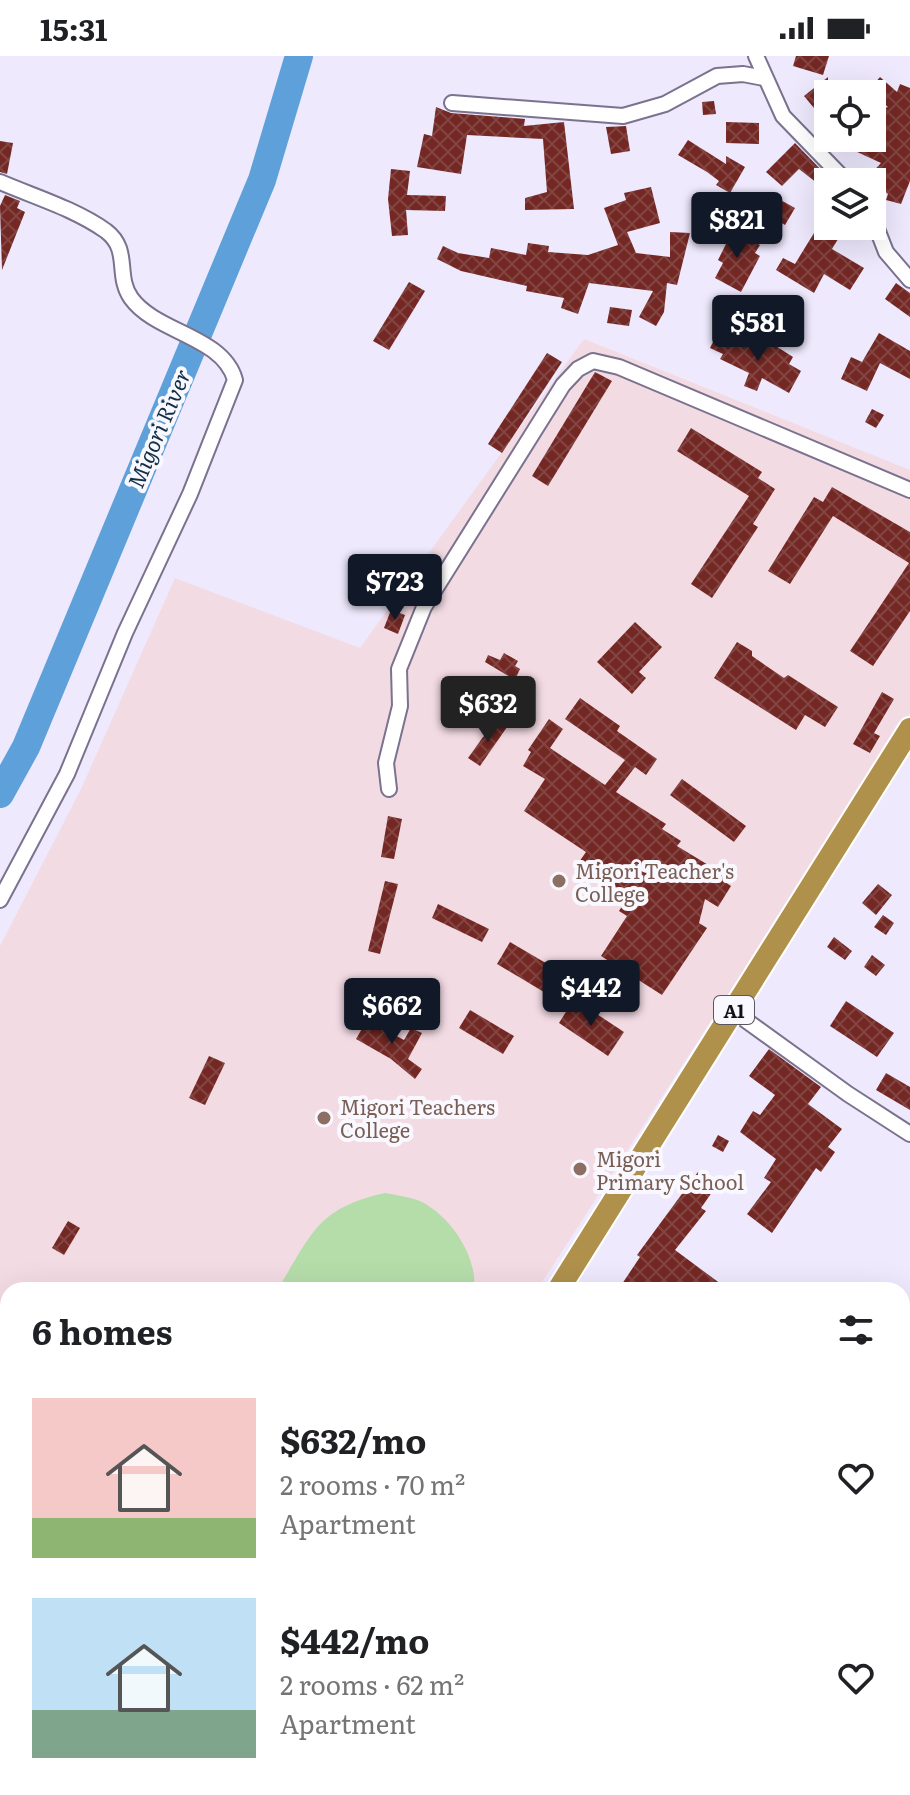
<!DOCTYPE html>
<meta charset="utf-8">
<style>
body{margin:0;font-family:Literata,serif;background:#f6f6f6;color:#202124;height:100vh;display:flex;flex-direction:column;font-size:30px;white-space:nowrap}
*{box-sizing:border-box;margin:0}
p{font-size:26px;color:#757577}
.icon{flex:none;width:44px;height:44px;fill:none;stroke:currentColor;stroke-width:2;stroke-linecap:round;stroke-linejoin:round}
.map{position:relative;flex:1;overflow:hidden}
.side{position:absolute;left:0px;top:1226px;width:910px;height:514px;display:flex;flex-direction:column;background:#fff;border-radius:24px 24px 0 0;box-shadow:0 8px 32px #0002}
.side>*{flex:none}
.fabs{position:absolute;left:814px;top:24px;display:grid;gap:16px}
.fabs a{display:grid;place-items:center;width:72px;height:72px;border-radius:0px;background:#fff;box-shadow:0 8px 32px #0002;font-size:40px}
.price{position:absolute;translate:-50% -68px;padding:0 18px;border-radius:8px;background:#111827;color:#fff;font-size:26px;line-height:52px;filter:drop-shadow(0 2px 4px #0008)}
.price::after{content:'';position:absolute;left:50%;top:48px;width:24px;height:18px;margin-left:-12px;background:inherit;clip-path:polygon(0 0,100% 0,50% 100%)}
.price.active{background:#222;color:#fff}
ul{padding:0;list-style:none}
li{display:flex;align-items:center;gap:24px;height:200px;padding:0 32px}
li span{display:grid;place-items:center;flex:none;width:224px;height:160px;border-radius:0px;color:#555}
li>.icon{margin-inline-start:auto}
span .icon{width:96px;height:96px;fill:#fffc;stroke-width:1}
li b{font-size:34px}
h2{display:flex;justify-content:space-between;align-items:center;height:96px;padding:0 32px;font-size:34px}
.status{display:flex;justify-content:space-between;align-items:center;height:56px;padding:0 40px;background:#fff;direction:ltr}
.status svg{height:22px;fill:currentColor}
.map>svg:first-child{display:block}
.education{fill:#f3dbe4}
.garden{fill:#b5ddaa}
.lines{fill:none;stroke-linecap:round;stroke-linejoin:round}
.river{stroke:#5ea0d9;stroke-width:28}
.building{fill:url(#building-cross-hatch)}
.minor-casing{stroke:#7a728e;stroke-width:18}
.highway-casing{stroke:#fff;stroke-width:26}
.minor{stroke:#fff;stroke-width:14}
.highway{stroke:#af914c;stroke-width:22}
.education-dot{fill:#8d6e63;stroke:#faf8ff;stroke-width:3}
.labels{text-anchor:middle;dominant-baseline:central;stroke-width:8;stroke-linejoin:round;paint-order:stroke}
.shield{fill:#faf8ff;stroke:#58565f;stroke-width:2}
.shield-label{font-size:18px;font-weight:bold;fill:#13101a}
.education-label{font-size:20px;fill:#785e54;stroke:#faf8ff;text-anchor:start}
.water-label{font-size:22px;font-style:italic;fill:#122f46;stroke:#faf8ff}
</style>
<div class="status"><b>15:31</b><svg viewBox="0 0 49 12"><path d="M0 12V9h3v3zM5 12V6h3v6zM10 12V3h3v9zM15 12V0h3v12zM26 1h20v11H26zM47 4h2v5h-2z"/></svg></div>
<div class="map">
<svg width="910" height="1739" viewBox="0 0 910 1739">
<defs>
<pattern id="building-cross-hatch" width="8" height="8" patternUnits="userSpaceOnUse" patternTransform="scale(2)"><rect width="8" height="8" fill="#742824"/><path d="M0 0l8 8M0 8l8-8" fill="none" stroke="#824542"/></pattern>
</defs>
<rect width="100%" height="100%" fill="#eee9fd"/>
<polygon class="education" points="584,283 910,414 910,657 537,1234 8,1234 8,1544 0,1540 0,890 82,731 175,522 360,592"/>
<path class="garden" d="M385 1137C396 1139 411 1141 422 1146 451 1161 478 1201 474 1234H277C312 1179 316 1152 385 1137Z"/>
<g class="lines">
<polyline class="river" points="0,738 26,691 262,124 299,0"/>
</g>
<g class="building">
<polygon points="796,0 829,0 823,19 793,10"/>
<polygon points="828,21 828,29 835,38 828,38 828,69 804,40"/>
<polygon points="880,21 897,36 900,28 910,32 910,125 901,148 886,144 888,138 868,121 881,107 827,82 872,82 872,56 888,51 868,35"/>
<polygon points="714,45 716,58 703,59 702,46"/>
<polygon points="436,51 451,57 525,63 524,70 564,66 574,153 525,154 525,142 547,136 543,83 467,79 461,118 417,111 424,78 432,80"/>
<polygon points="726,66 759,67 759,88 726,87"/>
<polygon points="626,70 630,95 611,98 606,71"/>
<polygon points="688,84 726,108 726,100 745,111 730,137 716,129 719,125 707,116 678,99"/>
<polygon points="0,85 13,87 7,118 0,116"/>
<polygon points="795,87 829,122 822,131 799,113 782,130 766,116"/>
<polygon points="391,113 410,115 407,139 446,140 445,155 406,154 408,179 392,180 388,143"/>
<polygon points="651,131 660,167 627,176 636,197 670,201 670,176 690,177 677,229 667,227 664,256 656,270 639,261 653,235 589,227 578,258 561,252 564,242 526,235 527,230 461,215 437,203 443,190 458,197 489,202 491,192 526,199 528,187 549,190 548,196 588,199 618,189 604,152 626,144 624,137"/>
<polygon points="768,137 795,152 785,169 759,153"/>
<polygon points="5,139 20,145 17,152 25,156 2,214 0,150"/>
<polygon points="828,154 828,170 846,170 832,193 864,212 850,234 824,218 814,237 776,214 783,202 795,208"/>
<polygon points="725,172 760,189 755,197 760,200 741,236 715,222 723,207 718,204 726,188 718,183"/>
<polygon points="409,226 425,235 389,294 373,285"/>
<polygon points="896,227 910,237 910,261 885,243"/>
<polygon points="610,251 632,254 629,270 607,267"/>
<polygon points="718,276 762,297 768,285 793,301 789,308 801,315 789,337 762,322 757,335 744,330 749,317 720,303 723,298 710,292"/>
<polygon points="879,277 910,295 910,323 880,307 867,335 841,323 851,301 862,306"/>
<polygon points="547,297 562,306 502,397 488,388"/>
<polygon points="595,316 612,325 548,430 532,420"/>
<polygon points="872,353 884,359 876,372 865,366"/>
<polygon points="691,372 762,416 758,422 775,433 753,468 758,471 712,542 691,528 749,440 677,395"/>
<polygon points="832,431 910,476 910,555 873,610 850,595 909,507 833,460 790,528 768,515 814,441 823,446"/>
<polygon points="415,514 425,519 415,540 404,535"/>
<polygon points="391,554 405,559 398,578 384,572"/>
<polygon points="635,566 662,591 639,616 646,622 632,638 597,606"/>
<polygon points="737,586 752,595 752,600 784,622 788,619 838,651 825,671 805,659 796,674 714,622"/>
<polygon points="504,597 518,605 515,610 520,613 515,624 485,606 488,599 500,604"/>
<polygon points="882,636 894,643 874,677 880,680 870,697 853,688"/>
<polygon points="580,642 620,670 617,675 657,703 646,719 635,711 616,736 666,768 662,773 681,785 677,790 728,821 725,826 731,830 718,851 705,843 699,867 707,872 662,939 601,900 627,860 619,855 628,840 579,806 586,796 524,755 545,723 523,710 531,696 528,694 549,663 563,673 550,692 605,729 625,704 565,663"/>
<polygon points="514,661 480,710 468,702 483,681"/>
<polygon points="682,723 746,770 734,786 670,739"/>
<polygon points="388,760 402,763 394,803 381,801"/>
<polygon points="385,825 398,828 380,898 368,895"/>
<polygon points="878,828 892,839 876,859 862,847"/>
<polygon points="438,848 489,873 482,886 432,862"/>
<polygon points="883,859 894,867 886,879 874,871"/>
<polygon points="834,881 852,895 845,904 827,891"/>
<polygon points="510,886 578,926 564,948 497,908"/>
<polygon points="872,899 885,909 876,920 864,911"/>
<polygon points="574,943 624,976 608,1000 559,967"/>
<polygon points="846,945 894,977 877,1001 830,970"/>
<polygon points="470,954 514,980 503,998 459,972"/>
<polygon points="367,964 404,984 411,972 422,977 408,1003 422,1013 415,1023 391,1003 356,983"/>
<polygon points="769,993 821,1031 808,1048 842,1073 828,1091 835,1096 821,1116 816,1112 772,1177 747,1158 771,1126 764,1122 776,1103 740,1076 753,1055 760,1059 775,1039 749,1020"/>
<polygon points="209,1000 225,1007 205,1049 189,1042"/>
<polygon points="886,1017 910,1031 910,1054 876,1034"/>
<polygon points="718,1079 729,1085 723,1096 712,1090"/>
<polygon points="698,1116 717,1129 701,1152 706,1155 675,1194 729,1234 618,1234 640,1201 637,1199"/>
<polygon points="68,1165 80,1172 64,1199 52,1192"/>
</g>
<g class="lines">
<defs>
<g id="minor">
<polyline points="756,0 783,60 847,126"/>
<polyline points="452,47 623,60 665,48 717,20 743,18 764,22"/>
<path d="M0 126C35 141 75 153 106 175 131 194 115 219 131 242 156 277 223 280 235 324L190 438 125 577 67 718 0 844"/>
<polyline points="872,160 886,196 910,224"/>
<polyline points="389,733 386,707 400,650 399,613 424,551 563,329 578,313 593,305 619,311 910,434"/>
<polyline points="733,955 848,1038 910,1078"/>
<polyline points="0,1569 8,1573"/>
<polyline points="467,1732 476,1739"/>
<polyline points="83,1739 87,1732"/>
<polyline points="383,1739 387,1732"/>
</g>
<g id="highway">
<polyline points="558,1234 910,673"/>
<polyline points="233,1739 238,1732"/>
</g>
</defs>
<use href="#minor" class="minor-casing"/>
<use href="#highway" class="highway-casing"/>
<use href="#minor" class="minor"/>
<use href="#highway" class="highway"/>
</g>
<g class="education-dot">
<circle cx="559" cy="825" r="8"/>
<circle cx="324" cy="1062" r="8"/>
<circle cx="580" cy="1113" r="8"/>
</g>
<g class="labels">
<rect class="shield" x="714" y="940" width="40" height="28" rx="6"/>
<g class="shield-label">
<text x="734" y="954">A1</text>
</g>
<g class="education-label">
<text x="575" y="814">Migori Teacher's<tspan x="575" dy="23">College</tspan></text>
<text x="340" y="1050">Migori Teachers<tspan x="340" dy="23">College</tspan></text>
<text x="596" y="1102">Migori<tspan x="596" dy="23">Primary School</tspan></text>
</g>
<g class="water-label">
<text transform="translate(158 372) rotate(-67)">Migori River</text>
</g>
</g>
</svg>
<div class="fabs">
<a><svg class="icon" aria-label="locate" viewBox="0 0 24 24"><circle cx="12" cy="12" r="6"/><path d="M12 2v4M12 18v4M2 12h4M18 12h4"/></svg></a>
<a><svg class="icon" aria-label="layers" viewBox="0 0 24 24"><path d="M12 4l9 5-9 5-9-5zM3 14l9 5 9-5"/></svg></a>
</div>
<b class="price" style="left:737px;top:204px">$821</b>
<b class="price" style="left:758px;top:307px">$581</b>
<b class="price" style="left:395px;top:566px">$723</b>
<b class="price active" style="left:488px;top:688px">$632</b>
<b class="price" style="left:591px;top:972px">$442</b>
<b class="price" style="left:392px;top:990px">$662</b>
<section class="side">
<h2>6 homes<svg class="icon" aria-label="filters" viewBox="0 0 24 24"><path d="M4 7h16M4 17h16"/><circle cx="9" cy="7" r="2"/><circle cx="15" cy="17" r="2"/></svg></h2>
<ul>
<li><span style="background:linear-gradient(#f6c9c9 75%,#8fb573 0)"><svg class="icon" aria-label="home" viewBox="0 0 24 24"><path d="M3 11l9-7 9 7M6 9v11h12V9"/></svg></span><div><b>$632/mo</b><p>2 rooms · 70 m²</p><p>Apartment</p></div><svg class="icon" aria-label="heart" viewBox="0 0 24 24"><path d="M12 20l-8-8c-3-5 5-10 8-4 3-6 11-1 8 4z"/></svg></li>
<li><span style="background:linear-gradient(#bfe0f5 70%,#7fa58c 0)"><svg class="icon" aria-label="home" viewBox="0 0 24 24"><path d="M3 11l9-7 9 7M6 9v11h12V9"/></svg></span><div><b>$442/mo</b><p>2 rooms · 62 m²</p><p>Apartment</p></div><svg class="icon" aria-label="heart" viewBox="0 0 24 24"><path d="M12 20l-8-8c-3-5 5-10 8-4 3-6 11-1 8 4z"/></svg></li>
</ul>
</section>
</div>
